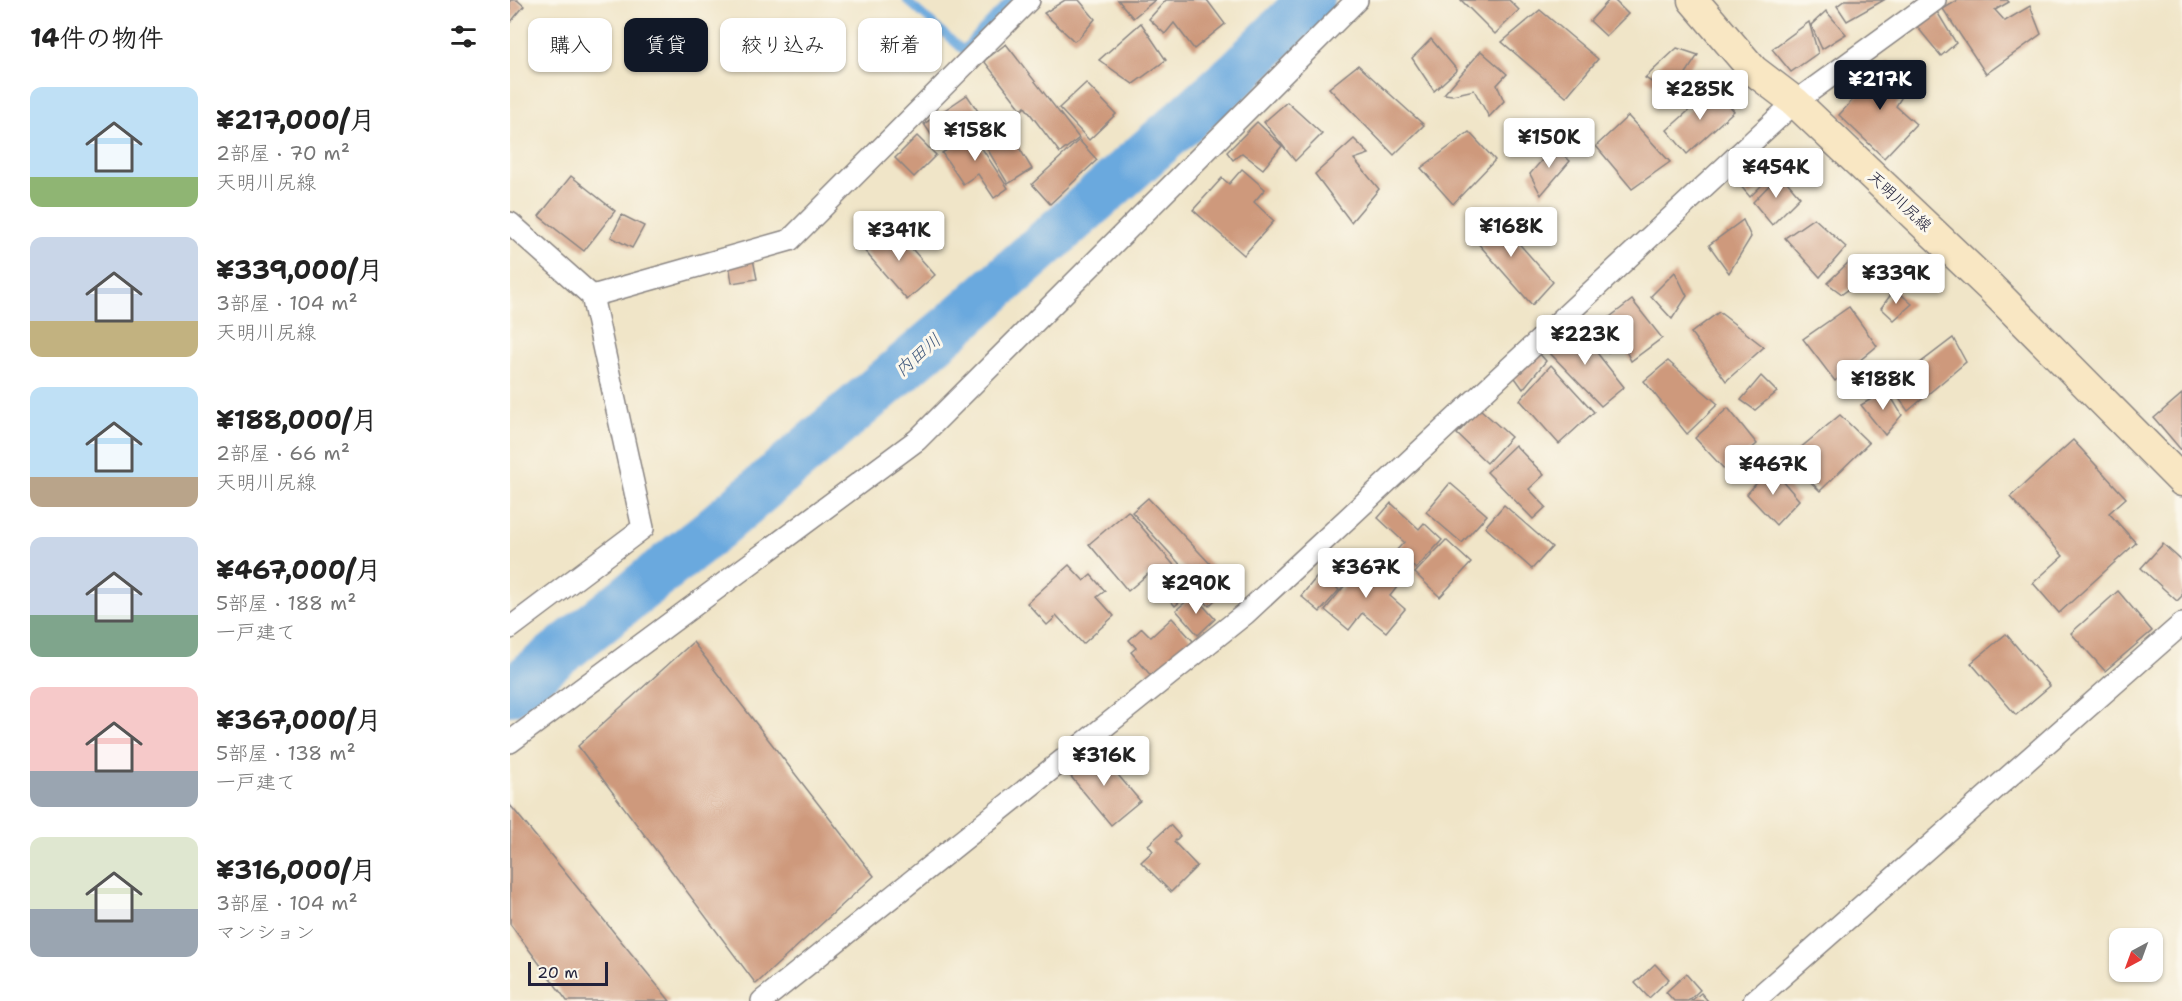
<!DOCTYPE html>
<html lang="ja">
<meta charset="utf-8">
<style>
body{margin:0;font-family:"Shantell Sans","Klee One",sans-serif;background:#f6f6f6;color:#222;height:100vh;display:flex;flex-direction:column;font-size:22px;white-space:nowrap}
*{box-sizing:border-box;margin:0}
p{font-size:20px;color:#767676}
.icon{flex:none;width:33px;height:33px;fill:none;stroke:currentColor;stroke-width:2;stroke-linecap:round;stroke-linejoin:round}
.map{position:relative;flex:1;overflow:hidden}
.panel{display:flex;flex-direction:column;background:#fff;width:510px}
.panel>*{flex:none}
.guide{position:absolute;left:18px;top:18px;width:570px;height:54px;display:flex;gap:12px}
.needle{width:39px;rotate:221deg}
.fabs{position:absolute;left:1599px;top:928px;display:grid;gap:12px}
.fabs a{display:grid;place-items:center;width:54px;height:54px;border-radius:12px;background:#fff;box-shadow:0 2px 4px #0004;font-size:30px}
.scale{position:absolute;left:18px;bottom:15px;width:80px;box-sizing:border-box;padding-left:6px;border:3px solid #22223b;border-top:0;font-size:16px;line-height:21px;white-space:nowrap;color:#22223b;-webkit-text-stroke:4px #fbf7ec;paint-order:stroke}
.price{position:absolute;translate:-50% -51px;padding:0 14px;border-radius:6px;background:#fff;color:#222;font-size:20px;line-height:39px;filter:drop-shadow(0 2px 3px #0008)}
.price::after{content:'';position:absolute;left:50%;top:36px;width:18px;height:14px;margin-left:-9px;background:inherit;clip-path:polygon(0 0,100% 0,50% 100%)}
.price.selected{background:#111827;color:#fff}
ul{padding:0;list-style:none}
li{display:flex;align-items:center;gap:18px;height:150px;padding:0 30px}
li span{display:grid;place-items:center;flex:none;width:168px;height:120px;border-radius:12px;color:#555}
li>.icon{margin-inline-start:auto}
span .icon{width:72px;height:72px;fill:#fffc;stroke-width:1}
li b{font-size:26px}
h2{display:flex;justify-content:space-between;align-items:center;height:72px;padding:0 30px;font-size:26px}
.pill{padding:0 21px;border-radius:12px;background:#fff;box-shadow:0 2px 4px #0004;font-size:21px;line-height:54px}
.pill.selected{background:#111827;color:#fff}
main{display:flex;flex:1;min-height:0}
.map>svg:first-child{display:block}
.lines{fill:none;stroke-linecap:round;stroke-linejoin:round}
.stream{stroke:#6ba9de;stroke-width:8}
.river{stroke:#6ba9de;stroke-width:48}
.building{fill:#ce997b}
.street-casing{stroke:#898482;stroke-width:24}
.secondary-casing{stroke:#898482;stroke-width:33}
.street{stroke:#fff;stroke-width:21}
.secondary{stroke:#f9e7c3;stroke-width:30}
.labels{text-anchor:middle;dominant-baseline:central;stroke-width:6;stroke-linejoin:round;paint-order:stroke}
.street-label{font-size:16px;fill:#22223b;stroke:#fbf7ec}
.water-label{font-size:18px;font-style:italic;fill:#3f587c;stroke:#fbf7ec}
</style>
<main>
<section class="panel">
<h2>14件の物件<svg class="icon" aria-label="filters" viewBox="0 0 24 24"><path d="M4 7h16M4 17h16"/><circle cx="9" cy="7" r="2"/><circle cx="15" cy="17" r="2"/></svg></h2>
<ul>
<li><span style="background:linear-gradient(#bfe0f5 75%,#8fb573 0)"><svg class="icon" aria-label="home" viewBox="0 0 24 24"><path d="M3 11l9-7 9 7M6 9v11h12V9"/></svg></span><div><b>¥217,000/月</b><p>2部屋 · 70 m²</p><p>天明川尻線</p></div></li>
<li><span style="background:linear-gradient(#c9d6e8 70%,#c2b280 0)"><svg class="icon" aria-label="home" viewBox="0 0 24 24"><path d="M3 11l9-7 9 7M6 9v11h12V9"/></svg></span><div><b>¥339,000/月</b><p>3部屋 · 104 m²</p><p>天明川尻線</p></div></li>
<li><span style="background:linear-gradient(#bfe0f5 75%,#b9a48a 0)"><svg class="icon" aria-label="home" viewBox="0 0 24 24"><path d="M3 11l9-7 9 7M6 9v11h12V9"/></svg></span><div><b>¥188,000/月</b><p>2部屋 · 66 m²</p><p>天明川尻線</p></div></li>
<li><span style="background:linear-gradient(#c9d6e8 65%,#7fa58c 0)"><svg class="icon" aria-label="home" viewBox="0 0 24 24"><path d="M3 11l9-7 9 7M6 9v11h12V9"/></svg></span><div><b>¥467,000/月</b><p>5部屋 · 188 m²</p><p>一戸建て</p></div></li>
<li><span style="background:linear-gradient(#f6c9c9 70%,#9aa5b1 0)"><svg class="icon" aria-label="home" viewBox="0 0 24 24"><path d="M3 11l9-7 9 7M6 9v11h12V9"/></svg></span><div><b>¥367,000/月</b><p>5部屋 · 138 m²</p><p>一戸建て</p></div></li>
<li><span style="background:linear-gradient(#dfe7d0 60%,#9aa5b1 0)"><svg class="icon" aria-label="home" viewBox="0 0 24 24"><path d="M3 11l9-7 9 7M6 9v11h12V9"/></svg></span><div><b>¥316,000/月</b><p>3部屋 · 104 m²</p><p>マンション</p></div></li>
</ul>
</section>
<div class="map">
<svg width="1672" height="1001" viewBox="0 0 1672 1001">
<rect width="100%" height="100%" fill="#fbf7ec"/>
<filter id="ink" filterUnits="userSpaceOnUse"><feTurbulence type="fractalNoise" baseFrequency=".0167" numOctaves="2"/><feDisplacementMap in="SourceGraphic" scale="12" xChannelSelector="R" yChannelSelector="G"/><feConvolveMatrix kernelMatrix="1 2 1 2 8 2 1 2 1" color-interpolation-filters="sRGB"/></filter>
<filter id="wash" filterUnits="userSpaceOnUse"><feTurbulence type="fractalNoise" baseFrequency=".008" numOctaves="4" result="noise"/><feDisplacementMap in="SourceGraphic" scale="24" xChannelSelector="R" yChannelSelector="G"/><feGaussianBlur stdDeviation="1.35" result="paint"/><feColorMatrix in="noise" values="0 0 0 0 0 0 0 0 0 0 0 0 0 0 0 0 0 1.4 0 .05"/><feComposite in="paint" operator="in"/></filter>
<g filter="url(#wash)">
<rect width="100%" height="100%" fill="#f0e5c8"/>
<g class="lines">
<polyline class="stream" points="396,0 453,50 500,0"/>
<polyline class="river" points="0,692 202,531 450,319 729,72 801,0"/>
</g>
<g id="blocks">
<g class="building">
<polygon points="0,0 7,0 14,6 0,23"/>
<polygon points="555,0 569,0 585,19 570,37 564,41 534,13"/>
<polygon points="608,0 645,0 623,18"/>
<polygon points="656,0 697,0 715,24 684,49 664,23 655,34 639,19"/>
<polygon points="951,0 999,0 1009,10 985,34"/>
<polygon points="1099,0 1104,0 1118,14 1096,36 1080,21"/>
<polygon points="1335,0 1374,0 1337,21 1327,6"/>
<polygon points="1448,0 1497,0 1499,2 1485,10 1495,21 1520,6 1531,34 1476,74 1433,9"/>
<polygon points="1030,10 1088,59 1056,97 992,42"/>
<polygon points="1426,10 1446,43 1431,56 1404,23"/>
<polygon points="1316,11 1336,34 1312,49 1301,25"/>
<polygon points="1299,22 1308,53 1281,72 1262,49"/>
<polygon points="631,23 656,60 623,84 589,60"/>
<polygon points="921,39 947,70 924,91 902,58"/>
<polygon points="496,44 569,138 550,153 515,107 512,110 474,61"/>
<polygon points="1167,48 1188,55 1162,95 1135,78"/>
<polygon points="971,51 997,74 987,85 994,101 979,117 964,90 942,95 934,94"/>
<polygon points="1377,62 1399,85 1386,106 1406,124 1374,158 1329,115"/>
<polygon points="848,65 914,125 884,155 819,88"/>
<polygon points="576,83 606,114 579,140 549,108"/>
<polygon points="1204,88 1224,111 1177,154 1157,130"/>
<polygon points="457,95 474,120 431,149 414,124"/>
<polygon points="777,102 812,134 785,161 754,122"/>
<polygon points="1118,116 1160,162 1122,189 1086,146"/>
<polygon points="747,122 772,146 753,169 732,153 723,160 717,152"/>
<polygon points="475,125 482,136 469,144 498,188 484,198 468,174 453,184 432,153"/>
<polygon points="499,131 522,169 498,184 475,145"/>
<polygon points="959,132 985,160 943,204 911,168"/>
<polygon points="407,136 426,155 404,177 385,158"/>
<polygon points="844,139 859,154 844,159 869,189 841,222 805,174"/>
<polygon points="569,140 587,160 540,204 522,184"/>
<polygon points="1044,146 1060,161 1031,195 1020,174"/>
<polygon points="1251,148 1270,167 1240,197 1219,172"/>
<polygon points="732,169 755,189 744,202 764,221 734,255 683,210 712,178 719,184"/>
<polygon points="1270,174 1290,197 1262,225 1243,202"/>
<polygon points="61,176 105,211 74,251 29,216"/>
<polygon points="981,212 1043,282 1022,305 959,233"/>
<polygon points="112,215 134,226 122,248 101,237"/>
<polygon points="1304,218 1336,247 1310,277 1275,238"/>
<polygon points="1233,220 1241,237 1219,273 1199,245"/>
<polygon points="381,225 425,275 397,300 353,249"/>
<polygon points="243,259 247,279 222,283 219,263"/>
<polygon points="1342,259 1361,273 1332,294 1317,283"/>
<polygon points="1165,272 1177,296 1162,319 1141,296"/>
<polygon points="1385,289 1402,304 1384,320 1371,308"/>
<polygon points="1122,300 1152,338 1121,361 1113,345 1098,352 1079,333"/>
<polygon points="1339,307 1367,346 1325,381 1293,339"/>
<polygon points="1209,312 1254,347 1216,381 1181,333"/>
<polygon points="1065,325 1114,387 1091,406 1036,349"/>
<polygon points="1443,338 1456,362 1398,411 1380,386"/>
<polygon points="1028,352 1036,361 1013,389 1003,375"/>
<polygon points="1158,361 1208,404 1177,434 1134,381"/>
<polygon points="1041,365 1084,412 1049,444 1010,400"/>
<polygon points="1251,376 1267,392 1245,410 1231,400"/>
<polygon points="1377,390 1392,415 1375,435 1351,405"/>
<polygon points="1672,394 1672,451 1644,418"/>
<polygon points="1218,408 1247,444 1216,471 1185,438"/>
<polygon points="970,409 1001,437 977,463 947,434"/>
<polygon points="1330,415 1359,443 1310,491 1277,459"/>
<polygon points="1563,440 1616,498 1599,513 1626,543 1549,613 1523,583 1553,556 1500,497"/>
<polygon points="1005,445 1034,475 1019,489 1036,507 1023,519 977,472"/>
<polygon points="1261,467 1289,500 1266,525 1237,494"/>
<polygon points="940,483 977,515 952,543 916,512"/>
<polygon points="638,498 706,570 689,585 622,512"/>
<polygon points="881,503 909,529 914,523 932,540 906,569 886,551 894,542 868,518"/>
<polygon points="994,505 1042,547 1022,569 975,527"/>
<polygon points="618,511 684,589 665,606 638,574 618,591 579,544"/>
<polygon points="936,540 961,563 930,597 905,573"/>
<polygon points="1653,544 1672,561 1672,596 1667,601 1631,568"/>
<polygon points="855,560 887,587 880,596 895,609 876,632 852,613 839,630 815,610"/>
<polygon points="559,565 574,581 581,575 595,591 587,597 604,616 573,644 547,616 537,625 517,603"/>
<polygon points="810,573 829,590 810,612 791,596"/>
<polygon points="706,575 718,587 699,606 687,593"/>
<polygon points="1608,591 1642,631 1595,671 1561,633"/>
<polygon points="684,595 705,619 688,635 666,610"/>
<polygon points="662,618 683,641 642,677 621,652 626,648 619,640 632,628 641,637"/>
<polygon points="1496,634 1540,686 1506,715 1461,663"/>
<polygon points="183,642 364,876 246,984 68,746"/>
<polygon points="587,750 630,801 601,825 558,773"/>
<polygon points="0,805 160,1001 57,1001 0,924"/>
<polygon points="660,825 670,836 664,842 687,866 661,892 631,862 643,851 638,845"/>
<polygon points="1145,964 1159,979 1139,998 1125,983"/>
<polygon points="1176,974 1190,990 1178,1001 1164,1001 1156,992"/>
<polygon points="1191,993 1198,1001 1181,1001"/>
</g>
</g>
</g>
<g filter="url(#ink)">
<use href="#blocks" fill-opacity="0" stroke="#898482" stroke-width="1.5"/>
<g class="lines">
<defs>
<g id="street">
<polyline points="0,223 82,296 133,528 0,628"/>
<polyline points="82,296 280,240 519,0"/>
<polyline points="0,742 407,440 847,0"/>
<polyline points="252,1001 735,614 1285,102 1425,0"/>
<polyline points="1244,1001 1672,624"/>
</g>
<polyline id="secondary" points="1183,0 1243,70 1285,102 1479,286 1672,481"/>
</defs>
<use href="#street" class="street-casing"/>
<use href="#secondary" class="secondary-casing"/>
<use href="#street" class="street"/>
<use href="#secondary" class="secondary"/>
</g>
</g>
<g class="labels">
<g class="street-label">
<text transform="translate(1390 201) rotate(43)">天明川尻線</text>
</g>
<g class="water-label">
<text transform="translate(408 355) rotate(-41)">内田川</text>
</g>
</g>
</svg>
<div class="fabs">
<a><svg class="needle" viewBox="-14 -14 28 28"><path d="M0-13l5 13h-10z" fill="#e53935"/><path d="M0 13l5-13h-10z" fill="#767676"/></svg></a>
</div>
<div class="scale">20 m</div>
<b class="price selected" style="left:1370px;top:111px">¥217K</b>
<b class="price" style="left:1190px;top:121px">¥285K</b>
<b class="price" style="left:465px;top:162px">¥158K</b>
<b class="price" style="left:1039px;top:169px">¥150K</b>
<b class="price" style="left:1266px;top:199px">¥454K</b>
<b class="price" style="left:1001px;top:258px">¥168K</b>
<b class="price" style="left:389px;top:262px">¥341K</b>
<b class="price" style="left:1386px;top:305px">¥339K</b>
<b class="price" style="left:1075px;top:366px">¥223K</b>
<b class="price" style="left:1373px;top:411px">¥188K</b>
<b class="price" style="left:1263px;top:496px">¥467K</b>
<b class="price" style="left:856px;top:599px">¥367K</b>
<b class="price" style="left:686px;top:615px">¥290K</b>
<b class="price" style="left:594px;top:787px">¥316K</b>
<div class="guide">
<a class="pill">購入</a>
<a class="pill selected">賃貸</a>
<a class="pill">絞り込み</a>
<a class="pill">新着</a>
</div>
</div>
</main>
